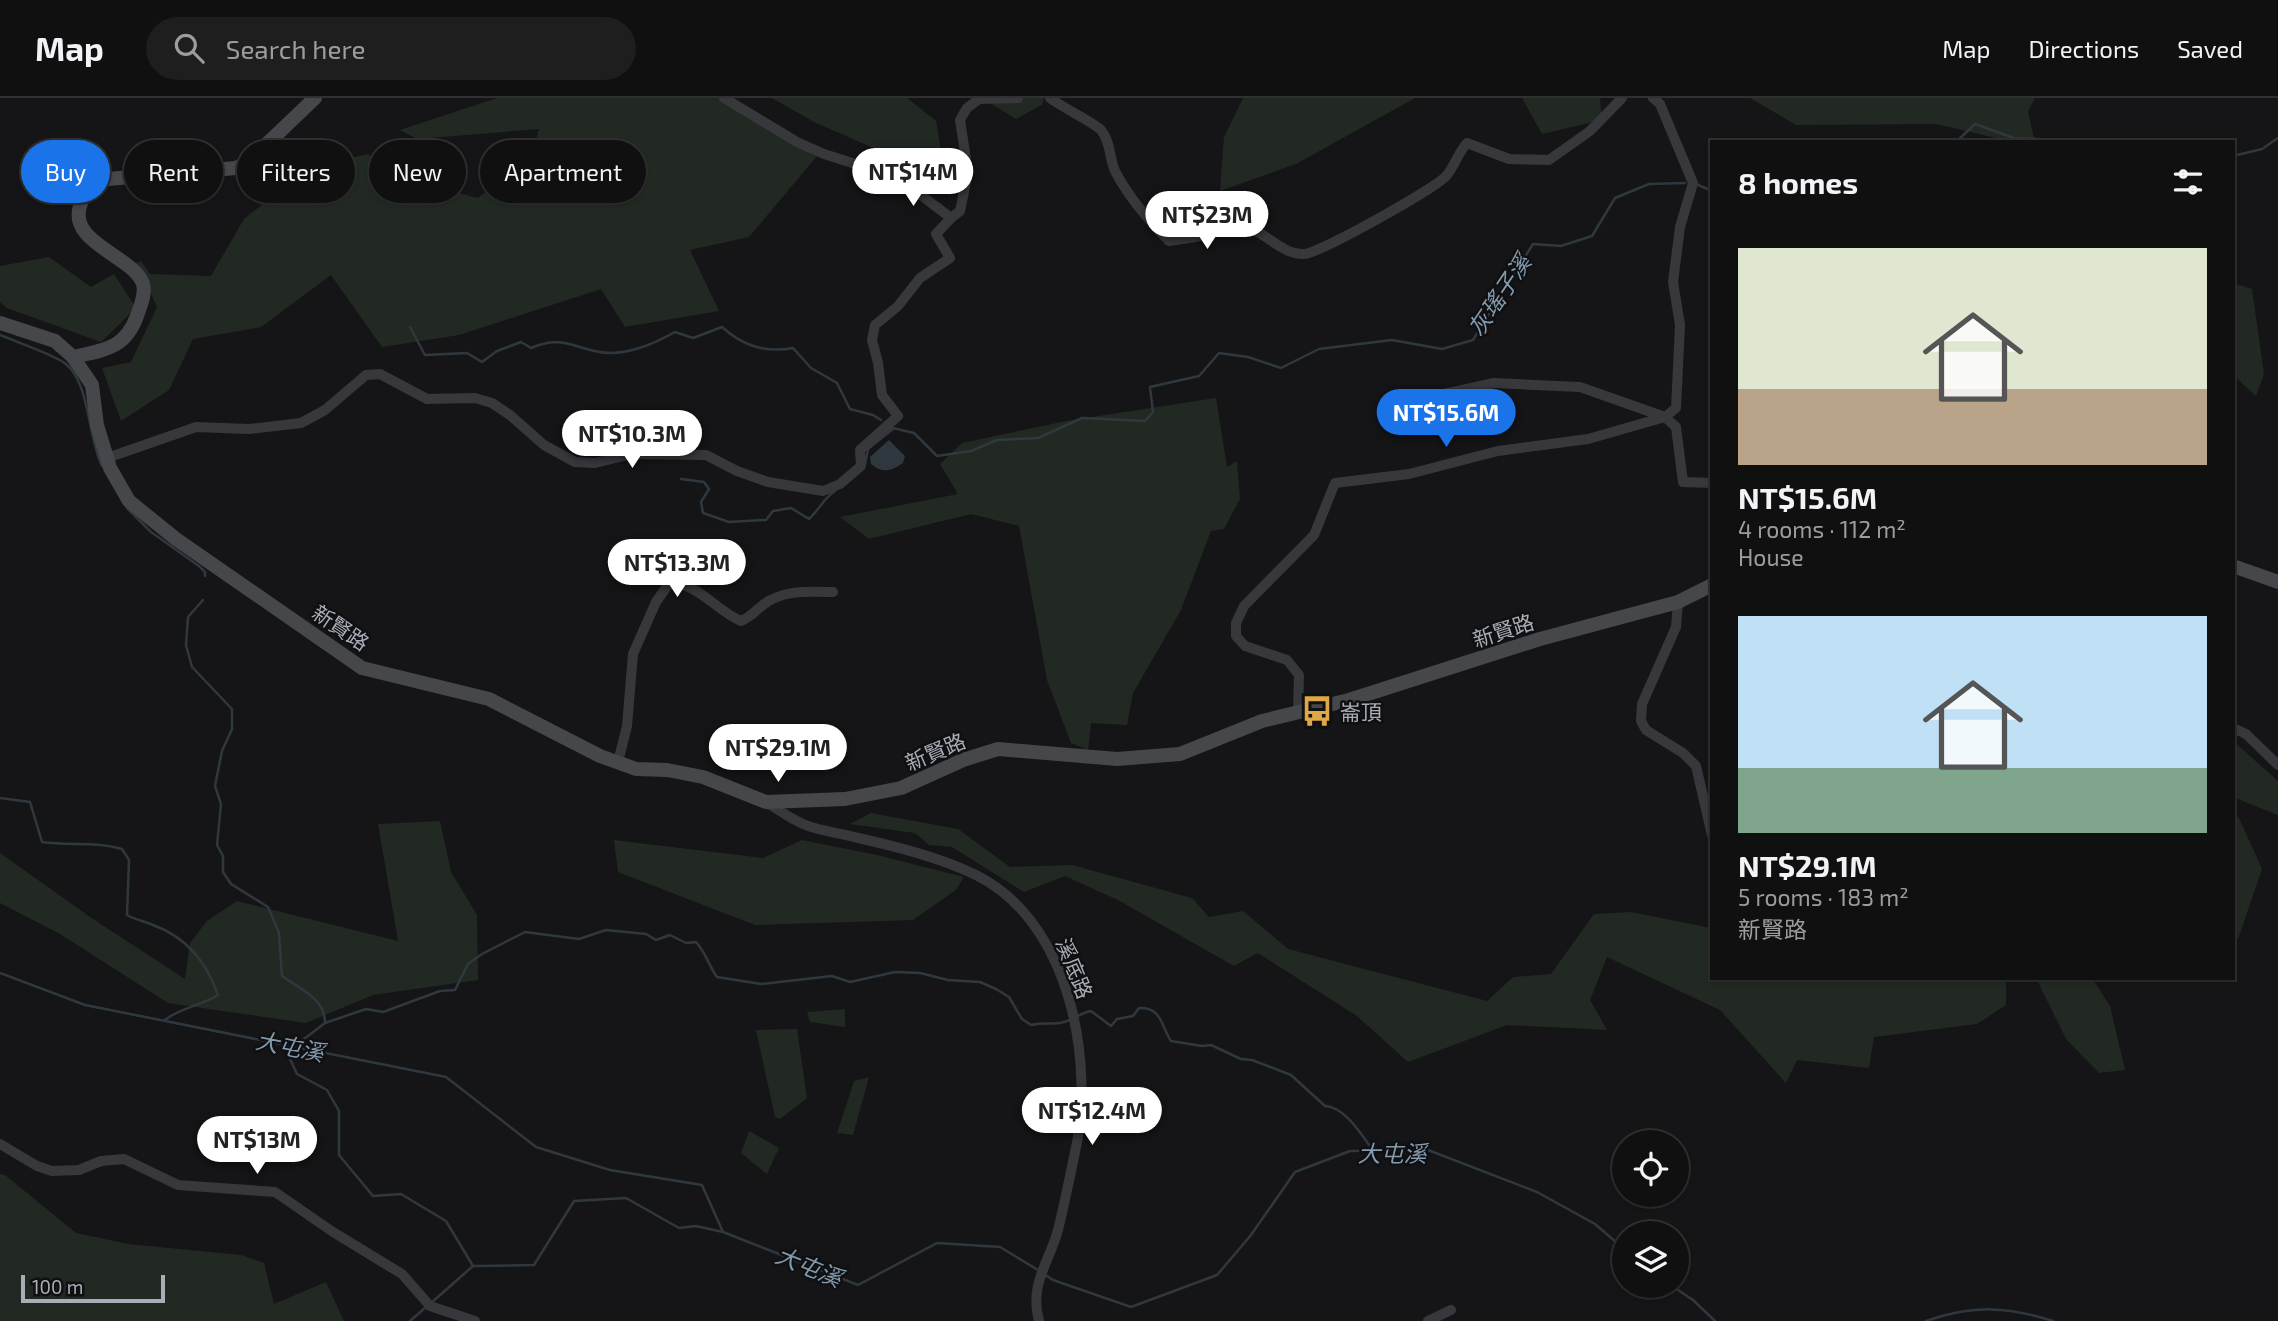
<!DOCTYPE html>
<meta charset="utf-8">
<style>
body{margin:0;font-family:"Exo 2","Noto Sans TC",sans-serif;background:#1e1e1f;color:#f1f3f6;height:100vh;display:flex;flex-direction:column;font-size:26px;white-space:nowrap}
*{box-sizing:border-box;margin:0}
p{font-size:23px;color:#9c9d9f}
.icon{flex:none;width:38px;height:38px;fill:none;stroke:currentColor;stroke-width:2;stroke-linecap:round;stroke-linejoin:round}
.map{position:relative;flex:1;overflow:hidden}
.side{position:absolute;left:1710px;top:42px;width:525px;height:840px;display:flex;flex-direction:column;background:#101011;border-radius:0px;box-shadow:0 2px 5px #0004,0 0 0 2px #303031}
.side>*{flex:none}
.guide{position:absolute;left:21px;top:42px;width:665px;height:63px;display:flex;gap:14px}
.fabs{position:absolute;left:1612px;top:1032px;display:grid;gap:14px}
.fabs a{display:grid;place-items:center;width:77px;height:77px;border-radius:50%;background:#101011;box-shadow:0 2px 5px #0004,0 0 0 2px #303031;font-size:35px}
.scale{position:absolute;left:21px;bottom:18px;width:144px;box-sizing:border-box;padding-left:7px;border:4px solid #a9adb6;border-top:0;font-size:19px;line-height:24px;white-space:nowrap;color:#a9adb6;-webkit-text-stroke:5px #101012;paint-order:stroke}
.price{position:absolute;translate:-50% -60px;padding:0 16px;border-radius:24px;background:#fff;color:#222;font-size:23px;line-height:46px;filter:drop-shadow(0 2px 4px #0008)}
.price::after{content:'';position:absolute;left:50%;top:42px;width:21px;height:16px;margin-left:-10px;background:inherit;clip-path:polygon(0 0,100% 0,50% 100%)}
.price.on{background:#1a73e8;color:#fff}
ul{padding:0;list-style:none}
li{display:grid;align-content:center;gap:14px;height:371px;padding:0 28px}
li span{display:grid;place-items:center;height:217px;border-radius:0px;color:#555}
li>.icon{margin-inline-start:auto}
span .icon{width:126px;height:126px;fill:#fffc;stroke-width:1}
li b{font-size:30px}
h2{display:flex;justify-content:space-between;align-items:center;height:84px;padding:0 28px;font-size:30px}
.chip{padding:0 24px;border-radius:32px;background:#101011;box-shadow:0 2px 5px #0004,0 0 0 2px #303031;font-size:24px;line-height:63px}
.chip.on{background:#1a73e8;color:#fff}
header{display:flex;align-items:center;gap:42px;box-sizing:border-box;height:98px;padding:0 35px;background:#101011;border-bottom:2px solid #303031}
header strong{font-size:33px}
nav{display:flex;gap:38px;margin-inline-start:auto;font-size:24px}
.search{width:490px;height:63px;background:#1e1e1f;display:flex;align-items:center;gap:18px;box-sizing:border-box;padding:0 24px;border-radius:38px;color:#9c9d9f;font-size:26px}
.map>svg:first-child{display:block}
.green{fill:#222923}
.water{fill:#30383f}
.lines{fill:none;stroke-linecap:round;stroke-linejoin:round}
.stream{stroke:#30383f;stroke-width:2.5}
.street{stroke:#37383c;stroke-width:10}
.secondary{stroke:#45474b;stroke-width:14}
.labels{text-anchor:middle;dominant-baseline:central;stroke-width:5;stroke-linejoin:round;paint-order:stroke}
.street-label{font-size:21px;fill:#a9adb6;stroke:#101012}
.poi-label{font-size:21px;fill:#a9adb6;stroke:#101012;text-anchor:start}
.water-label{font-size:23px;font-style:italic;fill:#839bae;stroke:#101012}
</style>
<header>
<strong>Map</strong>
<div class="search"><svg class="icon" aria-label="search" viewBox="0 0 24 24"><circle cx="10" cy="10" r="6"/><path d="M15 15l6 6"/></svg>Search here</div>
<nav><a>Map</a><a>Directions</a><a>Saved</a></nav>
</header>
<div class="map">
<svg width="2278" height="1223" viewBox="0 0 2278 1223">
<rect width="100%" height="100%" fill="#151517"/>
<g class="green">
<polygon points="497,0 728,0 818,57 749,139 690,152 719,213 625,229 601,191 459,237 382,249 331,177 261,229 193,241 169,292 121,323 102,270 131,264 157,209 136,165 141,163 150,176 211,178 244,121 310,69 368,56 414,84 478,100 531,59 539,31 417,41 400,32"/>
<polygon points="772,0 907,0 936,23 946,82 814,24"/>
<polygon points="982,0 1044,0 1042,7 1016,21"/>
<polygon points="1243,0 1415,0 1296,66 1220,93 1224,39"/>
<polygon points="1522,0 1600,0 1602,22 1542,36"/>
<polygon points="1750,0 2035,0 2028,14 2035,44 1998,44 1996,40 1936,26 1796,27"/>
<polygon points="49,159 91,189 114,176 136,210 101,244 7,210 0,204 0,168"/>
<polygon points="2233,185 2252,191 2264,276 2256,298 2233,277"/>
<polygon points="1216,300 1227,369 1237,363 1240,401 1224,431 1211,433 1181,512 1133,595 1127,627 1091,625 1088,652 1071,645 1047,582 1019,428 971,416 869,441 840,419 958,396 940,366 962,345 1066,323"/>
<polygon points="2233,643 2278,683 2278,717 2233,699"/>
<polygon points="871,715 958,731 1010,769 1072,767 1192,800 1209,819 1243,813 1288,851 1487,903 1513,879 1551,876 1594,816 1631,814 1711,830 1712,880 2006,880 2006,907 1977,926 1874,939 1869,970 1797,962 1786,985 1720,912 1607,859 1590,902 1607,932 1507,927 1408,964 1357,918 1258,855 1234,868 1118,802 1065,778 1024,794 952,749 929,747 915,735 850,726"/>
<polygon points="2233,715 2239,720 2262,771 2238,841 2233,843"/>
<polygon points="440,723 451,774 477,817 478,882 373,897 306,925 168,905 60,836 0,805 0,755 93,821 185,881 190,845 207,823 237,803 398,843 378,726"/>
<polygon points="614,742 763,760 802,742 877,757 964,779 956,792 913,822 755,827 618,774"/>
<polygon points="2036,880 2092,880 2110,908 2125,972 2099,975 2066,941"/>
<polygon points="845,911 845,929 810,924 807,914"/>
<polygon points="797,931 807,1000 780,1021 775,1019 756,932"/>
<polygon points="869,979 853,1037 837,1035 854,983"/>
<polygon points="749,1033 779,1050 767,1076 741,1055"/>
<polygon points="0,1076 5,1077 76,1135 128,1146 241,1157 264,1165 274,1206 326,1184 344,1223 0,1223"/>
</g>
<path class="water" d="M889 342 905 358 903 365C891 373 883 376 871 366L870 359Z"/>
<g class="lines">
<g class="stream">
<polyline points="1956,44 1975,26 2014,40 2107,44"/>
<polyline points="2233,58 2262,51 2278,40"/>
<polyline points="1696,86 1712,93"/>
<path d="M410 229 425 257 467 255 482 264 497 253 521 244 531 250C567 234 580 256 612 255 635 254 655 245 675 234L693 240 722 229C743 248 765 255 793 250L811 270 837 285 850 311 873 317 881 322"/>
<path d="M0 237C16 244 53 256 66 266 90 286 88 340 102 368"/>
<polyline points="893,330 914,335 937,358 971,353 997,342 1038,340 1082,320 1145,323 1153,314 1150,289 1199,278 1219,255 1248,259 1281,270 1319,251 1392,242 1442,251 1473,242 1533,146 1561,148 1592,138 1615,100 1649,86 1685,85"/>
<polyline points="865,366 868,351 894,330"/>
<path d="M681 381 704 384 709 391 701 404 703 415 729 424 766 422 773 413 791 410 809 421C819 412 823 401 835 393"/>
<polyline points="127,410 151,434 199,468 205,474 205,478"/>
<path d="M203 502 188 519 186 547 192 569 232 611V631L222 653 215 688 221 706 217 747 223 758V774L231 786 268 809 279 835 282 878C300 891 325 900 325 925L304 941 302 950"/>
<path d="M0 700 30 704 42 744C69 748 95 743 122 751L129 762 127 817C136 822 144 823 153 827 186 839 207 865 218 897 201 908 181 909 165 922"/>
<polyline points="0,875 85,907 446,979 536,1049 610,1072 702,1087 723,1134 858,1187 937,1145 1000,1149 1038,1172"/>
<path d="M325 925 366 911 383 914 440 893 455 892 468 866 482 856 525 834 579 841 606 832 646 836 656 842 670 837 686 845 696 844C706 855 709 868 717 879L761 886 832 878 850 884 895 874 920 875 948 882 980 884 996 891 1009 899 1022 921 1031 927C1044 923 1052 928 1064 924 1073 921 1081 915 1091 913L1111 928 1117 921 1133 918 1139 910C1162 909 1161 928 1171 943L1202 948 1211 947 1241 961 1252 962 1291 977 1325 1008C1345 1009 1361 1036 1372 1051"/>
<polyline points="283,946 297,976 327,992 339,1013 339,1057 373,1098 401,1096 446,1123 473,1168"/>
<polyline points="1044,1176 1053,1182 1131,1209 1217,1177 1251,1137 1295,1074 1350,1053 1428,1052 1537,1094 1595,1126 1624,1151"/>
<polyline points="1672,1188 1693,1202 1715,1223"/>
<polyline points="431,1205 473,1168 534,1167 574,1103 626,1100 679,1130 696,1128 723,1134"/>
<polyline points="410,1223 426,1209"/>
<path d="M1926 1223C1973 1207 2006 1208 2053 1223"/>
</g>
<g class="street">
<polyline points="724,0 797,44 824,56 890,77 913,91 951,120 960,113 968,74 960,22 967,10 979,1 1018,0"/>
<path d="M1050 0C1061 9 1095 25 1101 32 1111 44 1109 60 1115 73 1129 100 1148 122 1169 143 1181 141 1194 140 1205 137 1217 134 1228 125 1241 127 1263 131 1281 157 1304 156 1318 156 1437 90 1447 77 1455 67 1458 55 1467 45L1509 61 1549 62 1590 33 1622 0"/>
<polyline points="1444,296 1494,285 1580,289 1665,319 1676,329 1683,384 1712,385"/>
<polyline points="107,360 196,329 249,331 301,325 325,312 366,277 380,276 427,301 475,300 492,305 510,317 544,347 575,364 595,365 632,356 706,357 737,373 768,384 823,393 840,386 861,368 860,352 898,318 882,297 878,265 872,242 875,227 898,208 920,180 950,160 936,136 951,120"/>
<polyline points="1678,504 1676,529 1642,606 1641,623 1646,632 1683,655 1696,668 1712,737"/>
<polyline points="1298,615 1299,577 1287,562 1245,548 1236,538 1236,525 1244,508 1314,437 1335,385 1409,376 1498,353 1588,341 1665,319 1676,310 1680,227 1673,184 1680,129 1693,85 1660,6 1653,0"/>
<polyline points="2233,630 2246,636 2278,667"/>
<path d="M618 664 627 628 633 556 656 504 668 487C694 480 717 514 741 523 751 519 755 513 763 507 783 491 809 494 833 494"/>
<path d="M766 704C779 712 793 723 808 728 822 733 839 735 854 739 894 748 939 759 976 777 1071 824 1096 966 1074 1059 1069 1083 1064 1108 1058 1132 1049 1165 1029 1186 1039 1223"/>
<polyline points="0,1046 37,1068 52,1073 79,1072 101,1063 124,1061 178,1087 275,1094 333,1134 402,1176 430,1208 475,1223"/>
<polyline points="1428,1223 1451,1212"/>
</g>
<g class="secondary">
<polyline points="0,225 55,243 73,259 92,287 97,327 110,370 129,403 176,441 362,570 489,601 600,658 636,671 667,672 703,679 766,704 845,701 901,690 963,662 998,651 1117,661 1180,656 1262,623 1349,602 1540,541 1678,504 1712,487"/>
<path d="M73 259C104 252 125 251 137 218 140 209 146 196 143 186 133 157 65 145 81 105 86 91 95 86 108 81L236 70 248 64 315 0"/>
<polyline points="2233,468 2278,484"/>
</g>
</g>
<defs>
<symbol id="bus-bare" viewBox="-9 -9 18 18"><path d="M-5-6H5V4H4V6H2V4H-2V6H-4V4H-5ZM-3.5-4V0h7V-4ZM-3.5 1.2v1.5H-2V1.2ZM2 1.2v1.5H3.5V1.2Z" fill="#e0a844" stroke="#101012" stroke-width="2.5" paint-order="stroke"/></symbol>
</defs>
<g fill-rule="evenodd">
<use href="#bus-bare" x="1295" y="591" width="44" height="44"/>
</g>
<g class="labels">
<g class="street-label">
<text transform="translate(341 529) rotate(34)">新賢路</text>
<text transform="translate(1503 532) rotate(-18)">新賢路</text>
<text transform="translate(935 653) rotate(-23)">新賢路</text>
<text transform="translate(1075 870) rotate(68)">溪底路</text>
</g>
<g class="poi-label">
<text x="1340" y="613">崙頂</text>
</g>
<g class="water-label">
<text transform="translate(1499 197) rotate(-56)">灰瑤子溪</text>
<text transform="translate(290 948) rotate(11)">大屯溪</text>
<text x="1392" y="1055">大屯溪</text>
<text transform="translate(809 1168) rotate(22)">大屯溪</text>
</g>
</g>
</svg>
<div class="fabs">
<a><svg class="icon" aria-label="locate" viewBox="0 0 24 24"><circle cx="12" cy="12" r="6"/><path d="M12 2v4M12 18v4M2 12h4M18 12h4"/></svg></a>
<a><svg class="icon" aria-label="layers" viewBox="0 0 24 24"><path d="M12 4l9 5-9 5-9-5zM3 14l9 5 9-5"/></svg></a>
</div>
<div class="scale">100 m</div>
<b class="price" style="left:913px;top:110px">NT$14M</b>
<b class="price" style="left:1207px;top:153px">NT$23M</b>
<b class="price on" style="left:1446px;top:351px">NT$15.6M</b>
<b class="price" style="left:632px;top:372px">NT$10.3M</b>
<b class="price" style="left:677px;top:501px">NT$13.3M</b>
<b class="price" style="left:778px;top:686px">NT$29.1M</b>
<b class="price" style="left:1092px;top:1049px">NT$12.4M</b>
<b class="price" style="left:257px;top:1078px">NT$13M</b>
<div class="guide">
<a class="chip on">Buy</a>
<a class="chip">Rent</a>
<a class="chip">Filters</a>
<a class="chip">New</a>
<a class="chip">Apartment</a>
</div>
<section class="side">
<h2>8 homes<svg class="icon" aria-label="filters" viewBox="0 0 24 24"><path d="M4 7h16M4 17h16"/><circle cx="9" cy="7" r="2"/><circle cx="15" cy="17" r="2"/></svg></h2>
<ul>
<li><span style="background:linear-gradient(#dfe7d0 65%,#b9a48a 0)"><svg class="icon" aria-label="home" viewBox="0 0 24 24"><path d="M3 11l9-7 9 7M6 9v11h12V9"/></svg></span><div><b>NT$15.6M</b><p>4 rooms · 112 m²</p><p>House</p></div></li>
<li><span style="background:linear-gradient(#bfe0f5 70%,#7fa58c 0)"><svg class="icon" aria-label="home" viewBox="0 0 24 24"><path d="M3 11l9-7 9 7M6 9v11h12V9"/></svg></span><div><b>NT$29.1M</b><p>5 rooms · 183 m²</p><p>新賢路</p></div></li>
</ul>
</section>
</div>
